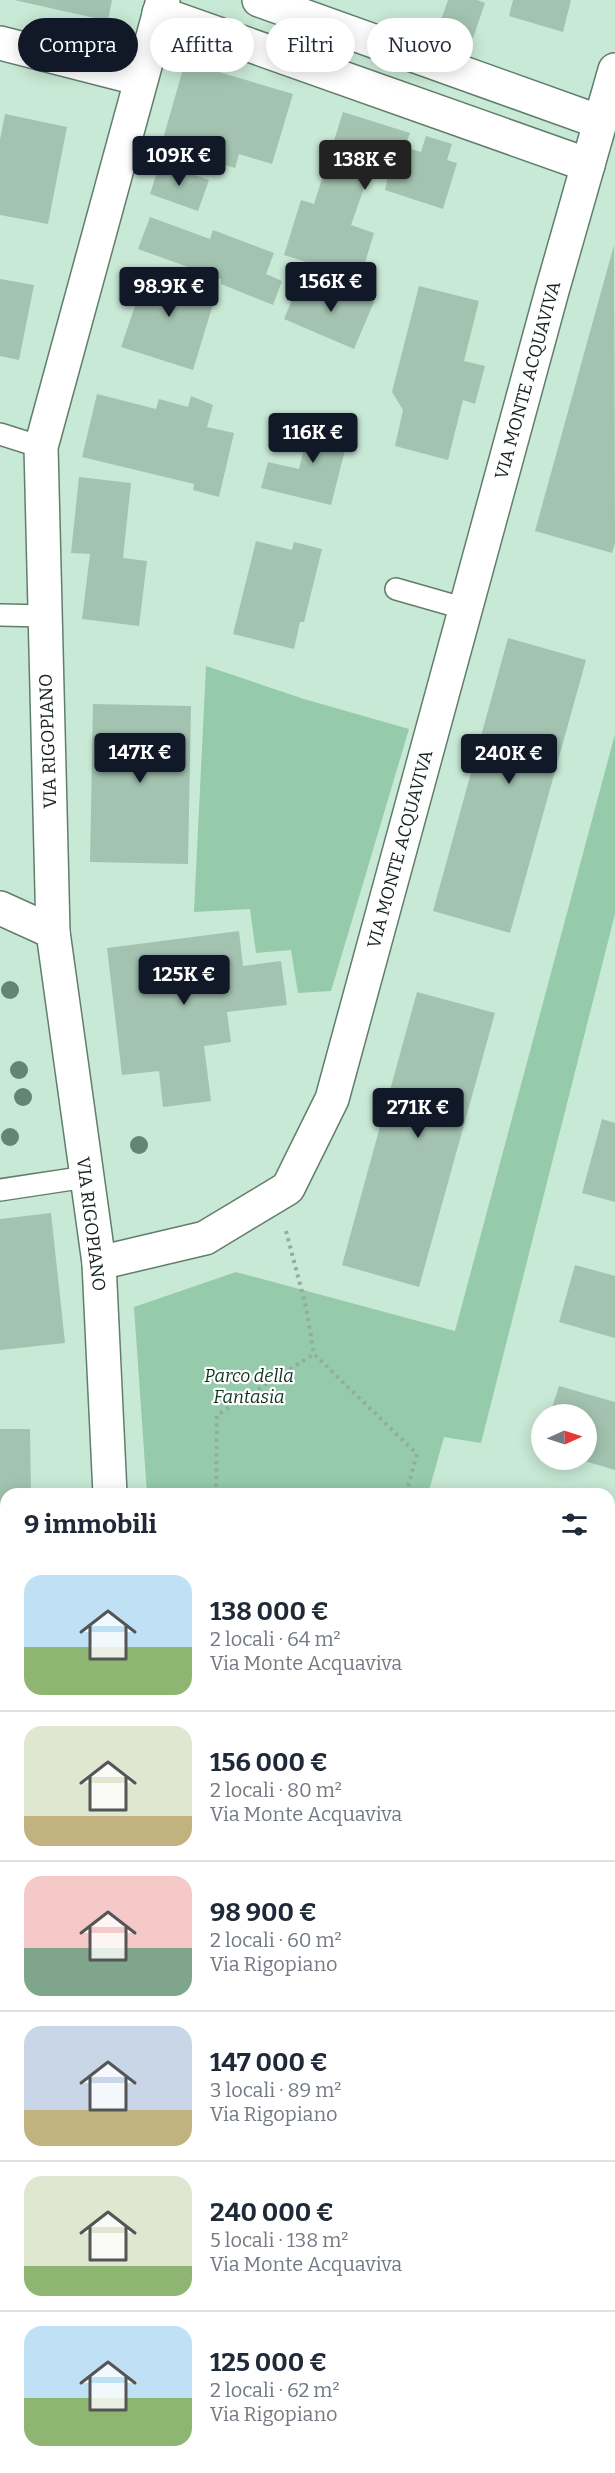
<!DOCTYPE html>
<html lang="it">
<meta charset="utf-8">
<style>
body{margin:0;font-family:Bitter,serif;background:#f6f6f7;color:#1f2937;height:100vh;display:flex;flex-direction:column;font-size:22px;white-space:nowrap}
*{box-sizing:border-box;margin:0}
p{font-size:20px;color:#747a83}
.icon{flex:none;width:33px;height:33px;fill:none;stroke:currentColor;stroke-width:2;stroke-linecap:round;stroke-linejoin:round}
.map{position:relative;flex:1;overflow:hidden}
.sheet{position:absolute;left:0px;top:1488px;width:615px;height:986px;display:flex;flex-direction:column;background:#fff;border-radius:18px 18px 0 0;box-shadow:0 3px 15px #0003}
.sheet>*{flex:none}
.top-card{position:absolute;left:18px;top:18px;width:579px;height:54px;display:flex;gap:12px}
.needle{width:39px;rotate:87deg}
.fabs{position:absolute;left:531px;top:1404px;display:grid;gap:12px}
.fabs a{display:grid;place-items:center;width:66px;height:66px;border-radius:50%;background:#fff;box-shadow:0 3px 15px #0003;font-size:30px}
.price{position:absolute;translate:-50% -51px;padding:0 14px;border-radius:6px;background:#111827;color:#fff;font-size:20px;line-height:39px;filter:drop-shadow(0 2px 3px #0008)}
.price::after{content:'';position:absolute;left:50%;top:36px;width:18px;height:14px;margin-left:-9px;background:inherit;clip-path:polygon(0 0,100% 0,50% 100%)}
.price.active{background:#222;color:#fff}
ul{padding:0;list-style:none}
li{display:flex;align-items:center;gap:18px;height:150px;padding:0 24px}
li+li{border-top:2px solid #e0e1e3}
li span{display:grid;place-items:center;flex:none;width:168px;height:120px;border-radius:18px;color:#555}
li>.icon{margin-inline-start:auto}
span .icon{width:72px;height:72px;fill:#fffc;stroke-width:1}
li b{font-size:26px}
h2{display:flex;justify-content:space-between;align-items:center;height:72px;padding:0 24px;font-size:26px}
.pill{padding:0 21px;border-radius:27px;background:#fff;box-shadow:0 3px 15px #0003;font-size:21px;line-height:54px}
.pill.active{background:#111827;color:#fff}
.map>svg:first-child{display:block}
.green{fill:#95cbab}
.building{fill:#a3c3b0}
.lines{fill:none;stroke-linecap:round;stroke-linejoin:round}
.service-casing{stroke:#617e6c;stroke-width:24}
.minor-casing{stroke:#617e6c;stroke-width:36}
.path{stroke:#92ad9d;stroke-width:4;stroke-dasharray:3 4.5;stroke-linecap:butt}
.service{stroke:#fff;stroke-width:21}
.minor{stroke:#fff;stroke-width:33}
.tree{fill:#618672}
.labels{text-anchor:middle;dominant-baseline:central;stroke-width:4.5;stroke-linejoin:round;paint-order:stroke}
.street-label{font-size:18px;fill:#17231c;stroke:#fff}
.park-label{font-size:18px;font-style:italic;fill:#0c3521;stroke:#fff}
</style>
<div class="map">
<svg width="615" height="2473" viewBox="0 0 615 2473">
<rect width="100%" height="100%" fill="#c8e9d5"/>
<g class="green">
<polygon points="206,666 304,699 409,729 331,991 298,993 291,950 256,953 250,909 194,912"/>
<polygon points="615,734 615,914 481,1443 444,1437 428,1494 147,1494 134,1307 236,1272 455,1331"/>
</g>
<g class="building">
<polygon points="14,0 112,0 108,21"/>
<polygon points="448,0 477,0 485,3 473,38 439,26"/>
<polygon points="513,0 571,0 563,32 509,16"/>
<polygon points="185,62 293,94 272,164 239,154 235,168 161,146"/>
<polygon points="343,112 410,133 405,147 421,152 426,136 452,144 447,160 457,163 443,209 385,190 388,177 370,171 351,225 374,233 360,279 284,255 301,200 314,204"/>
<polygon points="5,114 67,127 48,224 0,215 0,140"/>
<polygon points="160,163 209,180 198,211 150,194"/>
<polygon points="150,217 210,239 213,230 274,253 266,274 282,281 273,305 221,284 221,279 138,249"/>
<polygon points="614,245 615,543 612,553 535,531"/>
<polygon points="142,267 217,291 193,370 121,347 136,303 132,302"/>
<polygon points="0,279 34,285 19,360 0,356"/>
<polygon points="300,281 341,298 346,285 376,297 354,349 284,319"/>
<polygon points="419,286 479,301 464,361 485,366 475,404 463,400 448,460 395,446 403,410 392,392"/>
<polygon points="97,394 156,409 159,399 188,407 191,396 213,405 207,427 234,433 219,497 193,490 194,484 82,457"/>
<polygon points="312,416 351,426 331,505 261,488 268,462 299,469"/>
<polygon points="79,477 131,483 123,558 147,561 139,626 82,619 90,554 71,553"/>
<polygon points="256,541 292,550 294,542 322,549 304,622 300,622 294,649 233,634"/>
<polygon points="508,638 586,660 510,933 433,911"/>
<polygon points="93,704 191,706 188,864 90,862"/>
<polygon points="239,931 243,966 281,961 287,1005 227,1012 231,1042 204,1046 211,1101 163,1107 159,1071 122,1075 107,948"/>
<polygon points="417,992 495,1013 419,1287 342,1265"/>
<polygon points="602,1119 615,1123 615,1202 582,1193"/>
<polygon points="51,1213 65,1343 0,1350 0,1219"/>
<polygon points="575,1265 615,1276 615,1338 559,1322"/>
<polygon points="559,1386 615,1402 615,1470 581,1460 586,1460 586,1414 550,1414"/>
<polygon points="0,1429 30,1429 31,1494 6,1494 6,1523 0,1523"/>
<polygon points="609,1849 615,1851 615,1937 609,1935"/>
<rect x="609" y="2034" width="6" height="50"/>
<polygon points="609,2168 615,2168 615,2217 609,2218"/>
<polygon points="0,2224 6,2224 6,2468 58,2468 59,2473 0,2473"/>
<polygon points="609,2292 615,2292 615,2473 528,2473 528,2468 609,2468"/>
<rect x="180" y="2468" width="91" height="5"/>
<rect x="354" y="2468" width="111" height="5"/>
</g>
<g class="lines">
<defs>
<g id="service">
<polyline points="0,434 41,447"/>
<polyline points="396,589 466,609"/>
<polyline points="0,615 45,616"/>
<polyline points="0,1190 86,1177"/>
<polyline points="609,1625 615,1627"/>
<polyline points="0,1657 6,1664"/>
<polyline points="0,1774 6,1781"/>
<polyline points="609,2126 615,2126"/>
<polyline points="0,2198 6,2199"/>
<polyline points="609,2254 615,2254"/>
<polyline points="474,2473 474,2468"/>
<polyline points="507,2473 507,2468"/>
</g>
<g id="minor">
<polyline points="259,0 600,122"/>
<polyline points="159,13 588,165"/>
<polyline points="0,43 141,79"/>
<polyline points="0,908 53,932"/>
<path id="s1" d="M99 1263 205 1238 288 1188 332 1099 552 291 615 70"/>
<polyline points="110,1494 99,1263 53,932 41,447 163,0"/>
<polyline points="609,1706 615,1683"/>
<polyline points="609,2001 615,2001"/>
<polyline points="140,2468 140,2473"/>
</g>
</defs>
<use href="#service" class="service-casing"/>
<use href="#minor" class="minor-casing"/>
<g class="path">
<polyline points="286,1231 306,1307 314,1354 417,1454 406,1494"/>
<polyline points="216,1494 217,1415 314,1354"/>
</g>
<use href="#service" class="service"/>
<use href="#minor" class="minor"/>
</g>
<g class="tree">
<circle cx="10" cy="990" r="9"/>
<circle cx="19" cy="1070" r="9"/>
<circle cx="23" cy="1097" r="9"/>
<circle cx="10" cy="1137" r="9"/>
<circle cx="139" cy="1145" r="9"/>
</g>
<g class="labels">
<g class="street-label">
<text stroke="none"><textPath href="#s1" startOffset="1050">VIA MONTE ACQUAVIVA</textPath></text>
<text transform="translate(48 741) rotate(-92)">VIA RIGOPIANO</text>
<text stroke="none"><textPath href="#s1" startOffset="564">VIA MONTE ACQUAVIVA</textPath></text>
<text transform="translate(91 1224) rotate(83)">VIA RIGOPIANO</text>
</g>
<g class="park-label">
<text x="249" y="1376">Parco della<tspan x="249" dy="21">Fantasia</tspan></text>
</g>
</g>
</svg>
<div class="fabs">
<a><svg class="needle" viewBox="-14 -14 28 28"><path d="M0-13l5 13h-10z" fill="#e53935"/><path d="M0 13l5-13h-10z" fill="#747a83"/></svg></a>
</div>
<b class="price" style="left:179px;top:187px">109K €</b>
<b class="price active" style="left:365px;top:191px">138K €</b>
<b class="price" style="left:331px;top:313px">156K €</b>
<b class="price" style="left:169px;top:318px">98.9K €</b>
<b class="price" style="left:313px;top:464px">116K €</b>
<b class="price" style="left:140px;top:784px">147K €</b>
<b class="price" style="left:509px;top:785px">240K €</b>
<b class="price" style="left:184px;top:1006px">125K €</b>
<b class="price" style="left:418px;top:1139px">271K €</b>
<div class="top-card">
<a class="pill active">Compra</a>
<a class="pill">Affitta</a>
<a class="pill">Filtri</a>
<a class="pill">Nuovo</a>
</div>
<section class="sheet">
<h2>9 immobili<svg class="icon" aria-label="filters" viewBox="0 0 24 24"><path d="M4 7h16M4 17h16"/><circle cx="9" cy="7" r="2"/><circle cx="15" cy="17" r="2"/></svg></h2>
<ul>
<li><span style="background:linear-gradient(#bfe0f5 60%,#8fb573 0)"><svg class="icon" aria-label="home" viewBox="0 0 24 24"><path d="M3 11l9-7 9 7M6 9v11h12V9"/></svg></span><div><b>138 000 €</b><p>2 locali · 64 m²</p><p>Via Monte Acquaviva</p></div></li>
<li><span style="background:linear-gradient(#dfe7d0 75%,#c2b280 0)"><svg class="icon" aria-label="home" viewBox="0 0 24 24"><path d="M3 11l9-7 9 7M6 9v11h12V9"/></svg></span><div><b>156 000 €</b><p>2 locali · 80 m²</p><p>Via Monte Acquaviva</p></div></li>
<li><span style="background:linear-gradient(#f6c9c9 60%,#7fa58c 0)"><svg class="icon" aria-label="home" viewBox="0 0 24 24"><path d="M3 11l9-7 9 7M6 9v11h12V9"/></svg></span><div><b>98 900 €</b><p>2 locali · 60 m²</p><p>Via Rigopiano</p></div></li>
<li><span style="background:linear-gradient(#c9d6e8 70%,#c2b280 0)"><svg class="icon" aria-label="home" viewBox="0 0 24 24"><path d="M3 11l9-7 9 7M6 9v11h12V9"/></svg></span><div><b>147 000 €</b><p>3 locali · 89 m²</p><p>Via Rigopiano</p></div></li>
<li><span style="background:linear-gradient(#dfe7d0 75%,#8fb573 0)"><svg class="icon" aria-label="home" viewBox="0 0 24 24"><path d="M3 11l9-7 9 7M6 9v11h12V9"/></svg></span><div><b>240 000 €</b><p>5 locali · 138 m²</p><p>Via Monte Acquaviva</p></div></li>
<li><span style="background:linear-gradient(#bfe0f5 60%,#8fb573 0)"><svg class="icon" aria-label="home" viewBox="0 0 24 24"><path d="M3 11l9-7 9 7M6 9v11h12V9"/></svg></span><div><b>125 000 €</b><p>2 locali · 62 m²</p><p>Via Rigopiano</p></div></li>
</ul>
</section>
</div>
